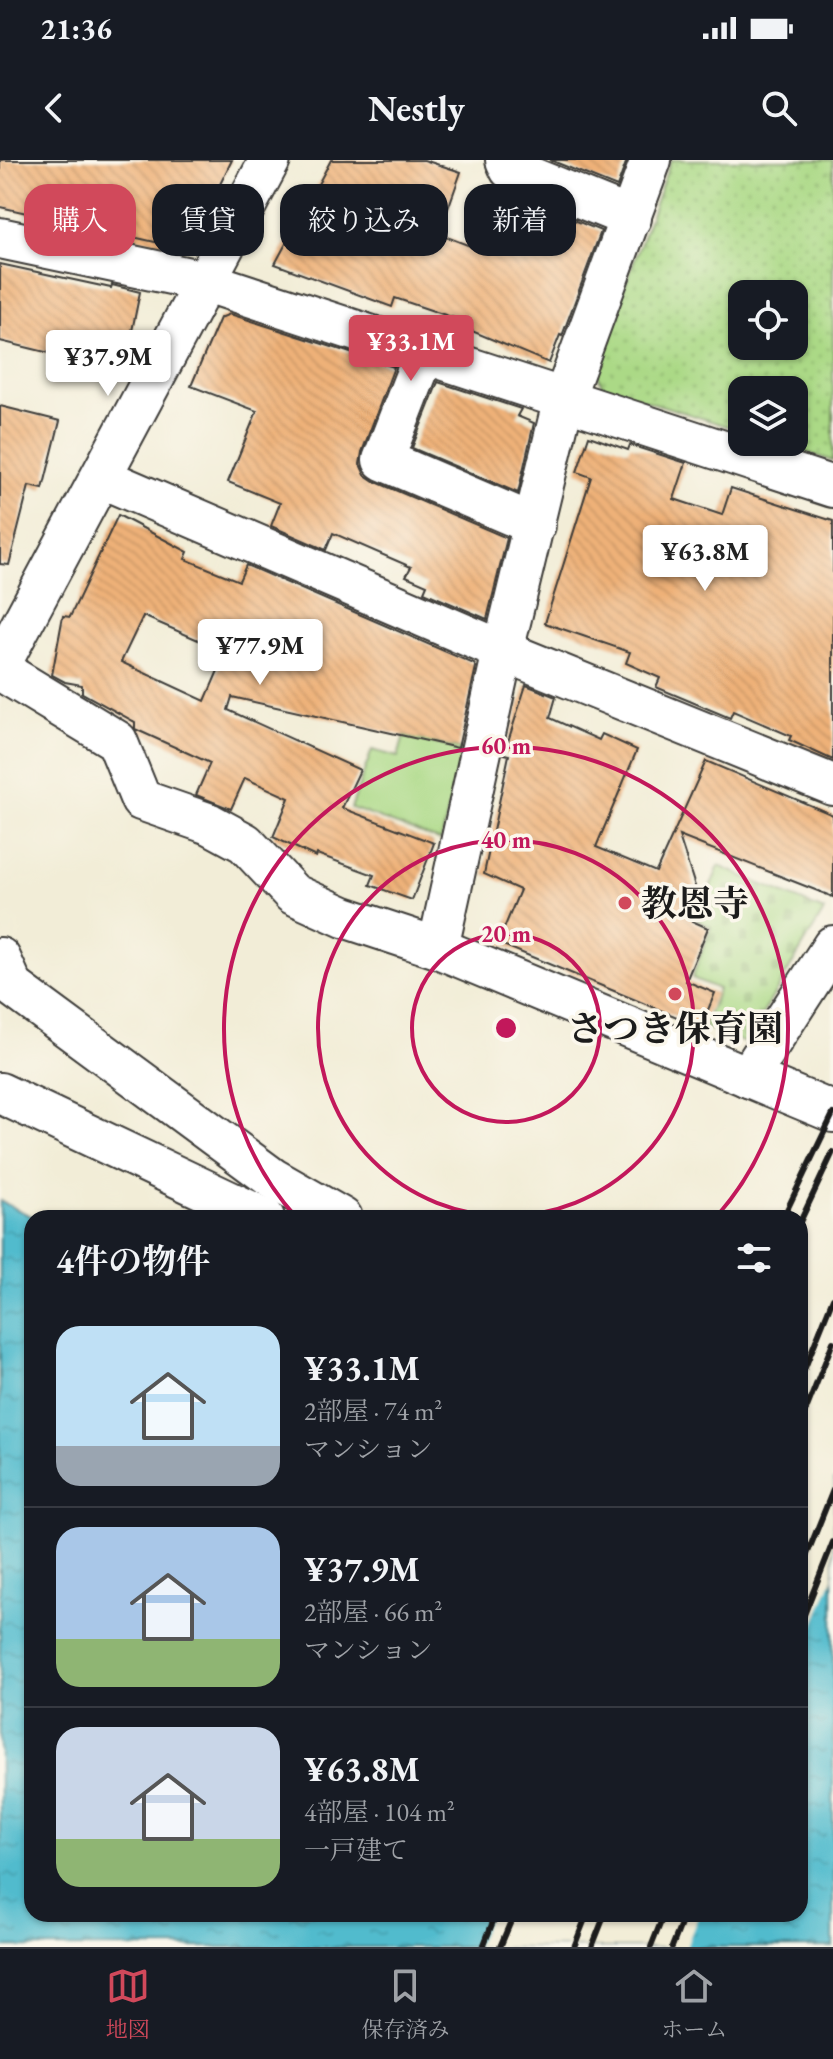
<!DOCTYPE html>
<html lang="ja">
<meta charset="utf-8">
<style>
body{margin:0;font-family:"EB Garamond","Noto Serif JP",serif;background:#242831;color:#f1f3f6;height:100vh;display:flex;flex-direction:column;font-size:30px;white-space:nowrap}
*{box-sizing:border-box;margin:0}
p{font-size:26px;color:#9ea1a6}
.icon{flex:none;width:44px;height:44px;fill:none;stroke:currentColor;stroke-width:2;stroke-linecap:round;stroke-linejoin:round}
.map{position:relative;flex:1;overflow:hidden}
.sheet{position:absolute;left:24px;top:1050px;width:784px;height:712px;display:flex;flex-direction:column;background:#171b24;border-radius:24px;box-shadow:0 2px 6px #0004}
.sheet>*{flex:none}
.top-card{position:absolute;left:24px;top:24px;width:786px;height:72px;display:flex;gap:16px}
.tools{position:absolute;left:728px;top:120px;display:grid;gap:16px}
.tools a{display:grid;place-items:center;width:80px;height:80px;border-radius:16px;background:#171b24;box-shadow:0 2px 6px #0004;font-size:40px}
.price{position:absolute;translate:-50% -68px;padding:0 18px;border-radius:8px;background:#fff;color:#222;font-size:26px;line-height:52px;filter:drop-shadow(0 2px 4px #0008)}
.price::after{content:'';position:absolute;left:50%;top:48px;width:24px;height:18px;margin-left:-12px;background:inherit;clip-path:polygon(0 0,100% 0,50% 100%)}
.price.active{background:#d1495b;color:#fff}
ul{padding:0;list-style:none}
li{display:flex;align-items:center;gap:24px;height:200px;padding:0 32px}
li+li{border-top:2px solid #363941}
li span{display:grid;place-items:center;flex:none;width:224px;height:160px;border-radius:24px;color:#555}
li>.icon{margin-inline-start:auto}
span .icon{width:96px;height:96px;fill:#fffc;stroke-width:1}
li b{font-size:34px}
h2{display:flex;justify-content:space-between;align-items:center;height:96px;padding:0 32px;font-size:34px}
.tag{padding:0 28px;border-radius:24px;background:#171b24;box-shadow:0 2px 6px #0004;font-size:28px;line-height:72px}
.tag.active{background:#d1495b;color:#fff}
.status{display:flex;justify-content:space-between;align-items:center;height:56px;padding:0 40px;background:#171b24;direction:ltr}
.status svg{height:22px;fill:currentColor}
header{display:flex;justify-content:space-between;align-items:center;height:104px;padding:0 32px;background:#171b24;font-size:36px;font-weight:700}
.tab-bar{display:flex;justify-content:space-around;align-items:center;height:112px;border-top:2px solid #363941;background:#171b24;font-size:22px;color:#9ea1a6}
.tab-bar a{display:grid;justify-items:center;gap:4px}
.tab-bar .active{color:#d1495b}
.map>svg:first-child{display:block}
.grass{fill:#abd986;stroke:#647a51;stroke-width:2}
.cemetery{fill:url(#cemetery-stones);stroke:#647a51;stroke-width:2}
.park{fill:url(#park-dots);stroke:#647a51;stroke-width:2;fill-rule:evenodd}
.water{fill:url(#water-ripples);stroke:#366c74;stroke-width:2}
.pier{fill:#f2edd7}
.building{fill:url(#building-back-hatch);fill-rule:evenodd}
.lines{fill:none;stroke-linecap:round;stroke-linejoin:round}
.minor-casing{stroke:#3c3b38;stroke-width:44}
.minor{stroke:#fff;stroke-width:40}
.rail{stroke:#1c1c1c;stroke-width:6}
.ring{fill:none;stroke:#c2185b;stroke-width:4}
.poi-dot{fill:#d1495b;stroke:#fbf7ec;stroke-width:3}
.labels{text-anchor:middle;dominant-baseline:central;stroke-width:7;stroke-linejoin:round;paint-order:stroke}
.poi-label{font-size:36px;font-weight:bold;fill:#1c1c1c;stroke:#fbf7ec;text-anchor:start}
.centre{fill:#c2185b;stroke:#fbf7ec;stroke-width:4}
.ring-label{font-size:24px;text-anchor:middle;font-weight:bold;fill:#c2185b;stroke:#fbf7ec;stroke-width:7;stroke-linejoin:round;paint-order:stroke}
</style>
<div class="status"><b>21:36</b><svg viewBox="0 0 49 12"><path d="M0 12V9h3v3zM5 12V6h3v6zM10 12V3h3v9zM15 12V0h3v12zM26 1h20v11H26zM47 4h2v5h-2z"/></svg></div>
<header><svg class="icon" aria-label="back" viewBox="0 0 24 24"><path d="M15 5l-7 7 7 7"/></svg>Nestly<svg class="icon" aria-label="search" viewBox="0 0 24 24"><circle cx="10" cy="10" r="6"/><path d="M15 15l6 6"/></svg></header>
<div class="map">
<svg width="833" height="1787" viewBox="0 0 833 1787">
<defs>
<pattern id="cemetery-stones" width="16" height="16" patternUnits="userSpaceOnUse" patternTransform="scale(2)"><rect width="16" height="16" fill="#abd986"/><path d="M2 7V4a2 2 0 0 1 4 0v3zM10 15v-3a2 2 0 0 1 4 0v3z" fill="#93ba73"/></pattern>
<pattern id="park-dots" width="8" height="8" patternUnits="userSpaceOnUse" patternTransform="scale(2)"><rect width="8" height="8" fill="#abd986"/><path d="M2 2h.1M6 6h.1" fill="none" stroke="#93ba73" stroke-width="1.8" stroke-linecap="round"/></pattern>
<pattern id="water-ripples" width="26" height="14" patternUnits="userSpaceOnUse" patternTransform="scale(2)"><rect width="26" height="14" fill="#51bbcd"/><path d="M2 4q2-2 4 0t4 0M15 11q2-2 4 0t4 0" fill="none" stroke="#46a0af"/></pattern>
<pattern id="building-back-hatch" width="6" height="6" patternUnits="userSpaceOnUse" patternTransform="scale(2)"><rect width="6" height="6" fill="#eeb178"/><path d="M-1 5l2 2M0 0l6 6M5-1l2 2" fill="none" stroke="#cc9867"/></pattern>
</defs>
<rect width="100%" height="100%" fill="#fbf7ec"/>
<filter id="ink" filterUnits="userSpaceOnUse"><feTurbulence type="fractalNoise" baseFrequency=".0125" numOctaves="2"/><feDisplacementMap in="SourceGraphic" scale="16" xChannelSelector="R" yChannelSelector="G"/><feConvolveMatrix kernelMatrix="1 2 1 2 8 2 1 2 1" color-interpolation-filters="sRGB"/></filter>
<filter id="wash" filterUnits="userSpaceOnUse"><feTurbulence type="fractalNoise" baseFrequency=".006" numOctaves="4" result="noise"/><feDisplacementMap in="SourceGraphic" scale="32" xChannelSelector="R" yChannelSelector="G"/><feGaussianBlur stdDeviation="1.8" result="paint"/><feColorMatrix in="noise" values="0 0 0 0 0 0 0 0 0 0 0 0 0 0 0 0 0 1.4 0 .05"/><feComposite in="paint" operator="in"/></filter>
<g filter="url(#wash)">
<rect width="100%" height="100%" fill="#f2edd7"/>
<polygon class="grass" points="404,576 463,590 441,681 351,648 372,590 398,597"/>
<polygon class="cemetery" points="719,706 824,751 745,883 704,867 718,829 692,818 711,767 697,760"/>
<path class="park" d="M671 0H833V301L775 282H794V230H742V271L603 227 595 208ZM742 134H794V186H742Z"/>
<polygon class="water" points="0,1041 35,1058 32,1058 32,1754 800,1754 800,1311 833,1320 833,1787 0,1787"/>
<g class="pier">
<polygon points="800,1307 833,1316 833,1418 800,1501"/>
<polygon points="489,1754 699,1754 686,1787 476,1787"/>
</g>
<g id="blocks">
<g class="building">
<polygon points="0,0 232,0 192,81 177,87 0,47"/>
<polygon points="331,0 424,0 461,12 439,74 488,93 508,33 601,71 562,176 560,175 549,203 467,169 469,163 395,138 392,147 275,104"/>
<polygon points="550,0 627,0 617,27"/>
<polygon points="0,104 111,128 112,125 140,132 132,171 139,172 120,210 0,181"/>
<polygon points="230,154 394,207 362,292 360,304 365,315 374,321 507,378 487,459 424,432 427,425 406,416 411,407 333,373 326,390 271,366 280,343 228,322 257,251 191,226 220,158"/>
<polygon points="438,222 521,249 517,256 534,263 518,333 412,288"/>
<polygon points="0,246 60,261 43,329 29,326 9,405 0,404"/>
<polygon points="589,276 628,290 630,285 686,303 674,339 722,355 731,328 833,361 833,600 789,580 791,576 733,551 730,558 656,527 660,518 626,503 630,492 545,463 591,317 577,312"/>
<path d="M118 355 188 392 185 399 239 421 246 405 474 504 476 507 458 588 232 537 228 550 360 610 342 648 434 683 412 740 370 725 374 715 317 694 316 697 273 677 289 638 245 618 231 649 196 635 210 603 135 569V562L82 533V525L65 522 52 515 63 456 70 457ZM143 456 226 492 205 541 121 502Z"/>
<polygon points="526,525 556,537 550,558 599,580 602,574 637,590 596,687 656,712 706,601 833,655 833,737 679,676 700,742 692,761 708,768 686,821 715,833 701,867 498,783 520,730 484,714 509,595 504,594"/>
</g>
</g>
</g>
<g filter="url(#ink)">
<use href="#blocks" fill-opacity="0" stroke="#3c3b38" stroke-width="2"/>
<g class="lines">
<defs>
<g id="minor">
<polyline points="506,0 510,9 631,58"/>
<polyline points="0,78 204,121 833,327"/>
<polyline points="424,194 383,300 535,365"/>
<polyline points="102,318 503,491 833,625"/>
<polyline points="0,505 270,0"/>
<polyline points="0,510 117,581 141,640 210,664 245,683 293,734 344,757 438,788 833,952"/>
<polyline points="438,788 503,491 564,238 651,0"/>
<polyline points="0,798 13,827 272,1018 342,1058"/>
<polyline points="748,917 833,786"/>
<polyline points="0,933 264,1058"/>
</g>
</defs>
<use href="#minor" class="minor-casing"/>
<use href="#minor" class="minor"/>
<g class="rail">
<polyline points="783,1058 833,954"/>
<polyline points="800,1062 833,992"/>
<polyline points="800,1220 833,1138"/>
<polyline points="800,1265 833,1182"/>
<polyline points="800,1412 833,1330"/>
<polyline points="800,1465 833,1382"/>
<polyline points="483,1787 496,1754"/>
<polyline points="500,1787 514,1754"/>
<polyline points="574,1787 587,1754"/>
<polyline points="592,1787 605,1754"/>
<polyline points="651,1787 664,1754"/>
<polyline points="672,1787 685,1754"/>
</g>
</g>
</g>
<g class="ring">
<circle cx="506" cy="868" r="94"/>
<circle cx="506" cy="868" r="188"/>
<path d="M296 1057A282 282 0 1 1 716 1057"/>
</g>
<g class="poi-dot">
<circle cx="625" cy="743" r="8"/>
<circle cx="675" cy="834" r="8"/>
</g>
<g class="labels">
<g class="poi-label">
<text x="641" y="743">教恩寺</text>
<text x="675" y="868" text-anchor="middle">さつき保育園</text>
</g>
</g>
<circle cx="506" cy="868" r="12" class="centre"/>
<g class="ring-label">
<text x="506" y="594">60 m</text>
<text x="506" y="688">40 m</text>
<text x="506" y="782">20 m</text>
</g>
</svg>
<div class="tools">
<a><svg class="icon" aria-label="locate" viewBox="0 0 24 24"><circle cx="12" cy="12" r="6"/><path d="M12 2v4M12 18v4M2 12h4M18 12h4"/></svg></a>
<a><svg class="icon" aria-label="layers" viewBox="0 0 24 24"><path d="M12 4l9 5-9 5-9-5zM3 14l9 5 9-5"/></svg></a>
</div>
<b class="price active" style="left:411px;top:223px">¥33.1M</b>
<b class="price" style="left:108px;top:238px">¥37.9M</b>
<b class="price" style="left:705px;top:433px">¥63.8M</b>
<b class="price" style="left:260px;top:527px">¥77.9M</b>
<div class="top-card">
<a class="tag active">購入</a>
<a class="tag">賃貸</a>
<a class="tag">絞り込み</a>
<a class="tag">新着</a>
</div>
<section class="sheet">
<h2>4件の物件<svg class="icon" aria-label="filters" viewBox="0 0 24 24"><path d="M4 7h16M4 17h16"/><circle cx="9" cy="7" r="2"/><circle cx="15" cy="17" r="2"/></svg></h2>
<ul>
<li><span style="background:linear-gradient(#bfe0f5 75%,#9aa5b1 0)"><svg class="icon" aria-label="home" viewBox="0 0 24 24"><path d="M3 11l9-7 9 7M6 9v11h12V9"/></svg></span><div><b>¥33.1M</b><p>2部屋 · 74 m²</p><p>マンション</p></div></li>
<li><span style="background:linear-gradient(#a9c7e8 70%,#8fb573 0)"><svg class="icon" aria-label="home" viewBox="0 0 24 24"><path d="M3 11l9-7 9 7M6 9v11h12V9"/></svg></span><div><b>¥37.9M</b><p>2部屋 · 66 m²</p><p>マンション</p></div></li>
<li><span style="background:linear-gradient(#c9d6e8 70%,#8fb573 0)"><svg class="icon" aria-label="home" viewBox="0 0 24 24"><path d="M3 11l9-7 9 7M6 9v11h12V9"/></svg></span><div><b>¥63.8M</b><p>4部屋 · 104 m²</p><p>一戸建て</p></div></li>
</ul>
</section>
</div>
<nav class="tab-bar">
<a class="active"><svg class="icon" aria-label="map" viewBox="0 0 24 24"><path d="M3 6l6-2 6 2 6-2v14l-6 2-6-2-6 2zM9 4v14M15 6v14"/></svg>地図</a>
<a><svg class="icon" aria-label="saved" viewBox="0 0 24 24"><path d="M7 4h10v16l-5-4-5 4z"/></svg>保存済み</a>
<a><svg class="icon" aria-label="home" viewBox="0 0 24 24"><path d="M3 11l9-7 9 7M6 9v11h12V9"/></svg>ホーム</a>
</nav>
